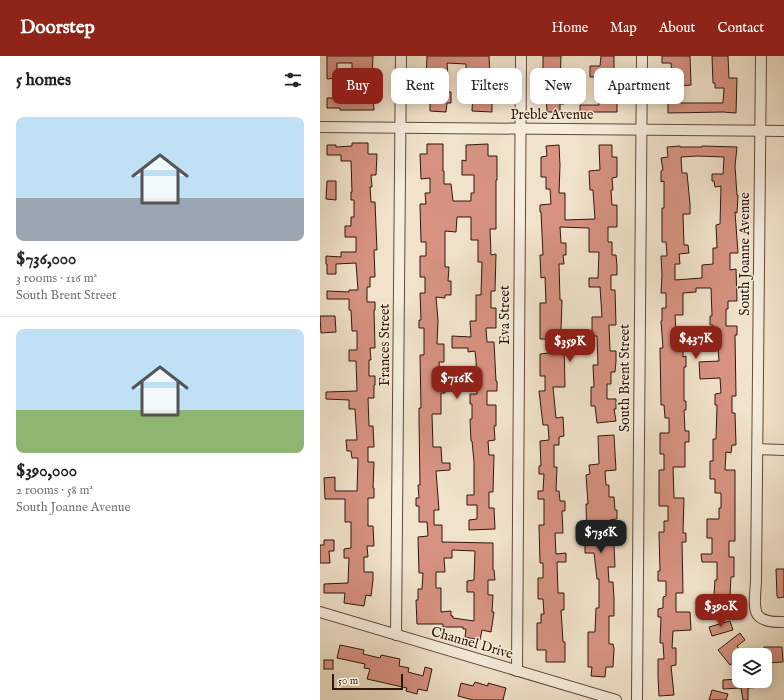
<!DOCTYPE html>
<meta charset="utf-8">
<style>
body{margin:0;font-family:"IM FELL English",serif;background:#f6f6f6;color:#202124;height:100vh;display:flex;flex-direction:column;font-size:15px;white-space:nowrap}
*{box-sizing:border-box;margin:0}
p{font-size:13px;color:#757577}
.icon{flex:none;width:22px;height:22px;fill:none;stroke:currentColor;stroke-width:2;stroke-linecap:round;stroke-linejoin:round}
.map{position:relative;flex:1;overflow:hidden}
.drawer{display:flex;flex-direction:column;background:#fff;width:320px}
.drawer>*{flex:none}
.banner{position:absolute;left:12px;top:12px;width:380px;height:36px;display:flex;gap:8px}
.buttons{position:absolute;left:412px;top:592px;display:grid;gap:8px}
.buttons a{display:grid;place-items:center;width:40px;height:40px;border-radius:8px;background:#fff;box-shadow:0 2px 10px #0003;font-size:20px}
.scale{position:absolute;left:12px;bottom:10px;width:71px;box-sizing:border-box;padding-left:4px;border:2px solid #2f170c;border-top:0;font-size:11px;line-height:14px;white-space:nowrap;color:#2f170c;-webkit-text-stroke:3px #f6eddd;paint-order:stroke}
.price{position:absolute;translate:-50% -34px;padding:0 9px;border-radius:8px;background:#8f2418;color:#fff;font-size:13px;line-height:26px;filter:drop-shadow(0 1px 2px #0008)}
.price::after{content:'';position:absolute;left:50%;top:24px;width:12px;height:9px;margin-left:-6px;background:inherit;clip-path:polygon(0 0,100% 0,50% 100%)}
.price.current{background:#222;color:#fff}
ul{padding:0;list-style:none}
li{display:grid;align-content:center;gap:8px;height:212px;padding:0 16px}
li+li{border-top:1px solid #e0e0e0}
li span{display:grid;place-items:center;height:124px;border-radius:8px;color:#555}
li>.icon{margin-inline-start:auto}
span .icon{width:72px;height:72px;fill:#fffc;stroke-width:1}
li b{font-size:17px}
h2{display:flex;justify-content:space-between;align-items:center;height:48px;padding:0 16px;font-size:17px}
.chip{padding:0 14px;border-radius:8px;background:#fff;box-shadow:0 2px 10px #0003;font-size:14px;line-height:36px}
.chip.current{background:#8f2418;color:#fff}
header{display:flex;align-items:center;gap:24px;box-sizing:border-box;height:56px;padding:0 20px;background:#8f2418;color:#fff}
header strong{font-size:19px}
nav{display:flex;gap:22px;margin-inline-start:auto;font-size:14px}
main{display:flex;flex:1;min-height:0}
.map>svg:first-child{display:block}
.building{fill:#d79281;stroke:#2f170c;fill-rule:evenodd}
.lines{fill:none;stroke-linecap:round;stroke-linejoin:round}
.minor-casing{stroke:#604a3c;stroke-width:12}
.minor{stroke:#f6eddd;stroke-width:10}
.labels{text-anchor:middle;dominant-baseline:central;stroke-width:3;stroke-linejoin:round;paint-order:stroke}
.street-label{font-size:14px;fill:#2f170c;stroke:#f6eddd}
</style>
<header>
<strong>Doorstep</strong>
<nav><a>Home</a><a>Map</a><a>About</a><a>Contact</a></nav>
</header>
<main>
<section class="drawer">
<h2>5 homes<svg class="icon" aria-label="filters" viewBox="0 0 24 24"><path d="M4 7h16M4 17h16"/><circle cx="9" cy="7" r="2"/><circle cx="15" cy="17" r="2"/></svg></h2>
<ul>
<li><span style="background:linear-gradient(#bfe0f5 65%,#9aa5b1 0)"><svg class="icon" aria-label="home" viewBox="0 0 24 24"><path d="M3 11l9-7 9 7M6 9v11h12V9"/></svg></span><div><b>$736,000</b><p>3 rooms · 116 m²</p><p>South Brent Street</p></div></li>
<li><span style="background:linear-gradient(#bfe0f5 65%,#8fb573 0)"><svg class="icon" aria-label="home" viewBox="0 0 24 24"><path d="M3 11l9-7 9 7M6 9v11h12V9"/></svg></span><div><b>$390,000</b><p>2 rooms · 58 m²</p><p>South Joanne Avenue</p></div></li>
</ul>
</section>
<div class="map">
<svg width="464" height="644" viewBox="0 0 464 644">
<rect width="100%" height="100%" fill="#f1e3cb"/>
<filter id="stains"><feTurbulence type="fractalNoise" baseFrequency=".005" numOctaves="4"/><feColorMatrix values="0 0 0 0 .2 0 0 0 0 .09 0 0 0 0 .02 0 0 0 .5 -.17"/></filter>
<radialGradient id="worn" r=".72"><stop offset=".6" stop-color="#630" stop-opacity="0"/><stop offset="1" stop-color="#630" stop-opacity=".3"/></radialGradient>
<g class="building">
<polygon points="7,0 53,0 52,24 56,24 57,42 53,42 54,54 20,54 20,52 7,52 7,42 20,42 20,34 32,34 32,7 17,7 17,22 7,23"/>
<polygon points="107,0 169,0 170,20 178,21 177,45 172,44 172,56 152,55 154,20 146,20 146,8 127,7 128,21 119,21 119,36 131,36 131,47 127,47 126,56 110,55 110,43 102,43 101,23 106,23"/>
<polygon points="223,0 241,0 240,29 253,29 253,36 258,36 257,45 244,44 244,48 240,48 240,56 227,56 226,36 227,36 228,21 223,21"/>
<polygon points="281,0 294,0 294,23 296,23 297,34 297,56 272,56 272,60 260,60 260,49 279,49 279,21 270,21 270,10 280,10"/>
<polygon points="342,0 370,0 371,29 360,30 361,47 403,47 404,32 395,32 395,27 393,27 392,0 408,0 409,22 417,22 416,57 403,56 348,57 348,45 342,45 342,22 352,22 351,7 342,7"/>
<polygon points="32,87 48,87 48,98 57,98 56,119 51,119 52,131 50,131 51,146 55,146 57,194 54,194 55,221 50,221 50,231 47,231 47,246 55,246 55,254 54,254 55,292 50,292 51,304 49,304 49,320 55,320 55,329 54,329 54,342 48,342 49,370 53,370 54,391 48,391 48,406 54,406 53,432 54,432 54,442 48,442 48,470 53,470 54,490 47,490 48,501 44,501 44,516 53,516 53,524 51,540 46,539 44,550 24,547 25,537 4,537 4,528 28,527 29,502 24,502 24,493 31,492 31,466 25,466 25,443 5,443 4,422 15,421 15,435 37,435 38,402 32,402 31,395 27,395 26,384 37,384 35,353 29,353 29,344 6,343 6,336 37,335 36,305 29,305 29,294 37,294 37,275 32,275 31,254 29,254 29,243 7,243 7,235 29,236 29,234 38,234 36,207 16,208 16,218 7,218 7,208 6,208 6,200 21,201 21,196 36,196 36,181 25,181 25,170 31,170 31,161 34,161 34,144 31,144 31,136 32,136 31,105 21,105 21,99 7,99 7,89 16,89 16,91 32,90"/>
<path d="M107 88H123V115H124V128H131L133 145H151V137H154V119H142V104L146 105V89L168 88V100H177V124H176V173H170L171 199 176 198 175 235H171V252H176V272H166L167 286H174L176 325H177V335H167V349H176V370H174L175 384 168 385 169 399H174L173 436H169V452H174L175 473 149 474V464L157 463V449H147V439H154V406L152 385H151L150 363H152V348H150V338H157L156 304 155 295 148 296V292H132V280L151 281 150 265H156V239H161L162 206H158V184H151V161H137L136 176 125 175V211H129L128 225H131V239H125V242L116 241 118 264 117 288H124V306H119L120 329H124L125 337H121V358H112L113 391H121L122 407H130V414L116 415 119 454H114V469H122V486L173 487V514H174L175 524H168V539H173L172 556H174L171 576 162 574 160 584 145 581 146 573H143V571H123V568H97L96 544H98V533H102L103 517H99L98 481 108 480 107 466H99V450H96V442H99L98 429H100L99 361V352H101L100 299H104V272H99V264H101L100 237H105V221H100V200H106V186H101L100 148H106L105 137H110V122L101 123 100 98H107ZM132 494 155 495 154 524 147 525V536H154V565L133 562V560H131V555L121 556V532H116V516H125L124 502H132Z"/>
<polygon points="239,89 240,109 239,137 245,137 245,164 275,163 273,134 270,134 269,115 280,114 279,89 292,89 292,101 297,101 297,121 292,122 293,134 291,134 292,149 297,149 297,171 288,171 288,186 292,186 292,199 296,199 297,210 297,219 291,219 291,234 295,234 296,269 289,269 290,295 296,295 296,305 295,316 291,316 291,328 287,328 287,343 296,343 296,353 294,353 296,365 277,367 275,350 271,350 271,331 274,331 273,309 278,309 277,280 272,280 272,261 282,261 280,231 269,231 269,222 278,222 279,196 269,196 269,172 240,171 241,187 246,187 246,199 243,199 244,208 239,208 240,244 242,244 241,275 247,275 247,283 244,283 245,331 233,331 236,362 243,361 244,380 239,381 239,389 234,389 234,411 237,411 236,435 239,435 240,445 245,445 245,455 242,455 243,477 235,477 236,498 246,497 246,506 237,506 238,537 244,537 244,554 241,554 243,586 245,586 245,606 226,606 226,594 217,594 217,567 221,567 221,558 224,558 223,543 218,543 218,522 223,522 223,507 220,507 219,469 224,469 224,443 218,443 218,435 223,435 224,418 219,418 219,410 221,410 220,385 229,384 228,369 223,369 219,335 225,335 225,320 220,320 220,298 229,297 229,283 220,283 220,247 226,247 225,221 221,222 220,199 223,199 221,156 220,156 220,149 231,148 230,133 226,133 226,121 221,121 221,101 227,100 226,90"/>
<path d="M360 90V91H382V90L417 91 415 110 417 139H418L417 157 415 156 418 197H410V214L416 213 417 245H408V253H406V270H417V279H415L416 340H412V357H415L416 389H412L411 397 406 396 405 414H415V485H409V501H414V521H411L410 540 394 539 395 524H397V506H382L381 498H392V482H387V463H399V452H401V437H395V423H390V405H393V383H396L397 349H395V338L401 337 400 322 380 323 379 306 399 305 397 279H393V269H390V260H392L391 232H376V236L363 237V259H355L357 292H363V301L366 300V311H364V345H366V354H364L365 375H369V386H365V411H353L354 442H364L363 477H366V486H362L363 537H356V556H370L371 574 353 575 352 592H356V609L351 610 354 639 339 640 338 621V603H344L343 587H340L341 561H338V553L343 552V541L346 540V525H338V515H340L339 476H344V465H348V450H339V414H344V398H340V377H349V362H345L344 349H341L340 292H343L341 265H342V252H346V237H341L342 219 341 200H347L346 186H342V152H344V125L341 126V115L343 114 341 102 348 101 347 91ZM378 100 404 101 403 118H392V125H394L395 131 401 130 400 168 396 169 397 192H393V208L382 209V222L355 224V208H360L359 198 369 197 368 189H364L363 158H370V148L367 117H362L361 101Z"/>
<polygon points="7,125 16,125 16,144 6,143"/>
<polygon points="0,260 15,260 16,276 1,277"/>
<polygon points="294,379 296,414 285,415 286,429 289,429 289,441 294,441 295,454 297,454 297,463 290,464 290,474 286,474 286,489 294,489 295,511 288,511 289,526 293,526 294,543 294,560 289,560 289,588 293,588 294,593 293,611 286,611 285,621 271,620 272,611 268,611 268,576 275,576 276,552 279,552 279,523 277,523 274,497 265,497 265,483 267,483 266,448 268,448 266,419 270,418 269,409 279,408 278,380"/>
<polygon points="4,484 14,484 14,495 9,495 10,507 0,507 0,489 4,489"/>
<polygon points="456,513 464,513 464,541 458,542 457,540"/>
<polygon points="378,541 386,541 387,558 378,558"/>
<polygon points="410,565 413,574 392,580 389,571"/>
<polygon points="420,577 425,584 417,590 423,598 419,599 419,602 410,609 398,594"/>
<polygon points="20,589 44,594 43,598 60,602 61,599 80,603 79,610 89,612 88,616 103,620 105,611 112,613 107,635 98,633 97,638 86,635 87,632 47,623 50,613 44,612 45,608 17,602"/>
<polygon points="444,591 462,591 463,606 445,607"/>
<rect x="4" y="604" width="9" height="9"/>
<polygon points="419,623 419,625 442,625 442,631 428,632 428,644 423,644 421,632 403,633 403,624"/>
<polygon points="155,626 168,630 168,627 186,632 183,644 153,644 138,640 141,627 153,630"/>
<polygon points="392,634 408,638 406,644 389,644"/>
</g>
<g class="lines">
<defs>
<g id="minor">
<path d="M441 0 436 526C434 554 430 567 464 566"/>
<polyline points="0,71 464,75"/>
<polyline points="438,393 464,394"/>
<polyline points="0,556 296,644"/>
<polyline points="76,579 81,0"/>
<polyline points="197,615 201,0"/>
<polyline points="317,644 322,0"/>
</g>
</defs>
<use href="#minor" class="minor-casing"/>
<use href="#minor" class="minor"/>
</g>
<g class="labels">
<g class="street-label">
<text x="232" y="59">Preble Avenue</text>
<text transform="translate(425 198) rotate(-90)">South Joanne Avenue</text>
<text transform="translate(185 259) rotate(-90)">Eva Street</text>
<text transform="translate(65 289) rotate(-90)">Frances Street</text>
<text transform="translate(305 322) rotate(-90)">South Brent Street</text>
<text transform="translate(152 587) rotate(16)">Channel Drive</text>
</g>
</g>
<rect width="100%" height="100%" filter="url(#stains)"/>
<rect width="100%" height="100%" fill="url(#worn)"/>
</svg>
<div class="buttons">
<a><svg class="icon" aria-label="layers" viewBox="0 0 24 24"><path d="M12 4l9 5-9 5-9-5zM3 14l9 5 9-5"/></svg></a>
</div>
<div class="scale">50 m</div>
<b class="price" style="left:376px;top:304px">$437K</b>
<b class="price" style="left:250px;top:307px">$359K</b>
<b class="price" style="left:137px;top:344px">$716K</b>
<b class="price current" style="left:281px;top:498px">$736K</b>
<b class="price" style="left:401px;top:572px">$390K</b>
<div class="banner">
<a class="chip current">Buy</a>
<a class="chip">Rent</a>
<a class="chip">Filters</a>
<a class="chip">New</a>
<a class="chip">Apartment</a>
</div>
</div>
</main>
